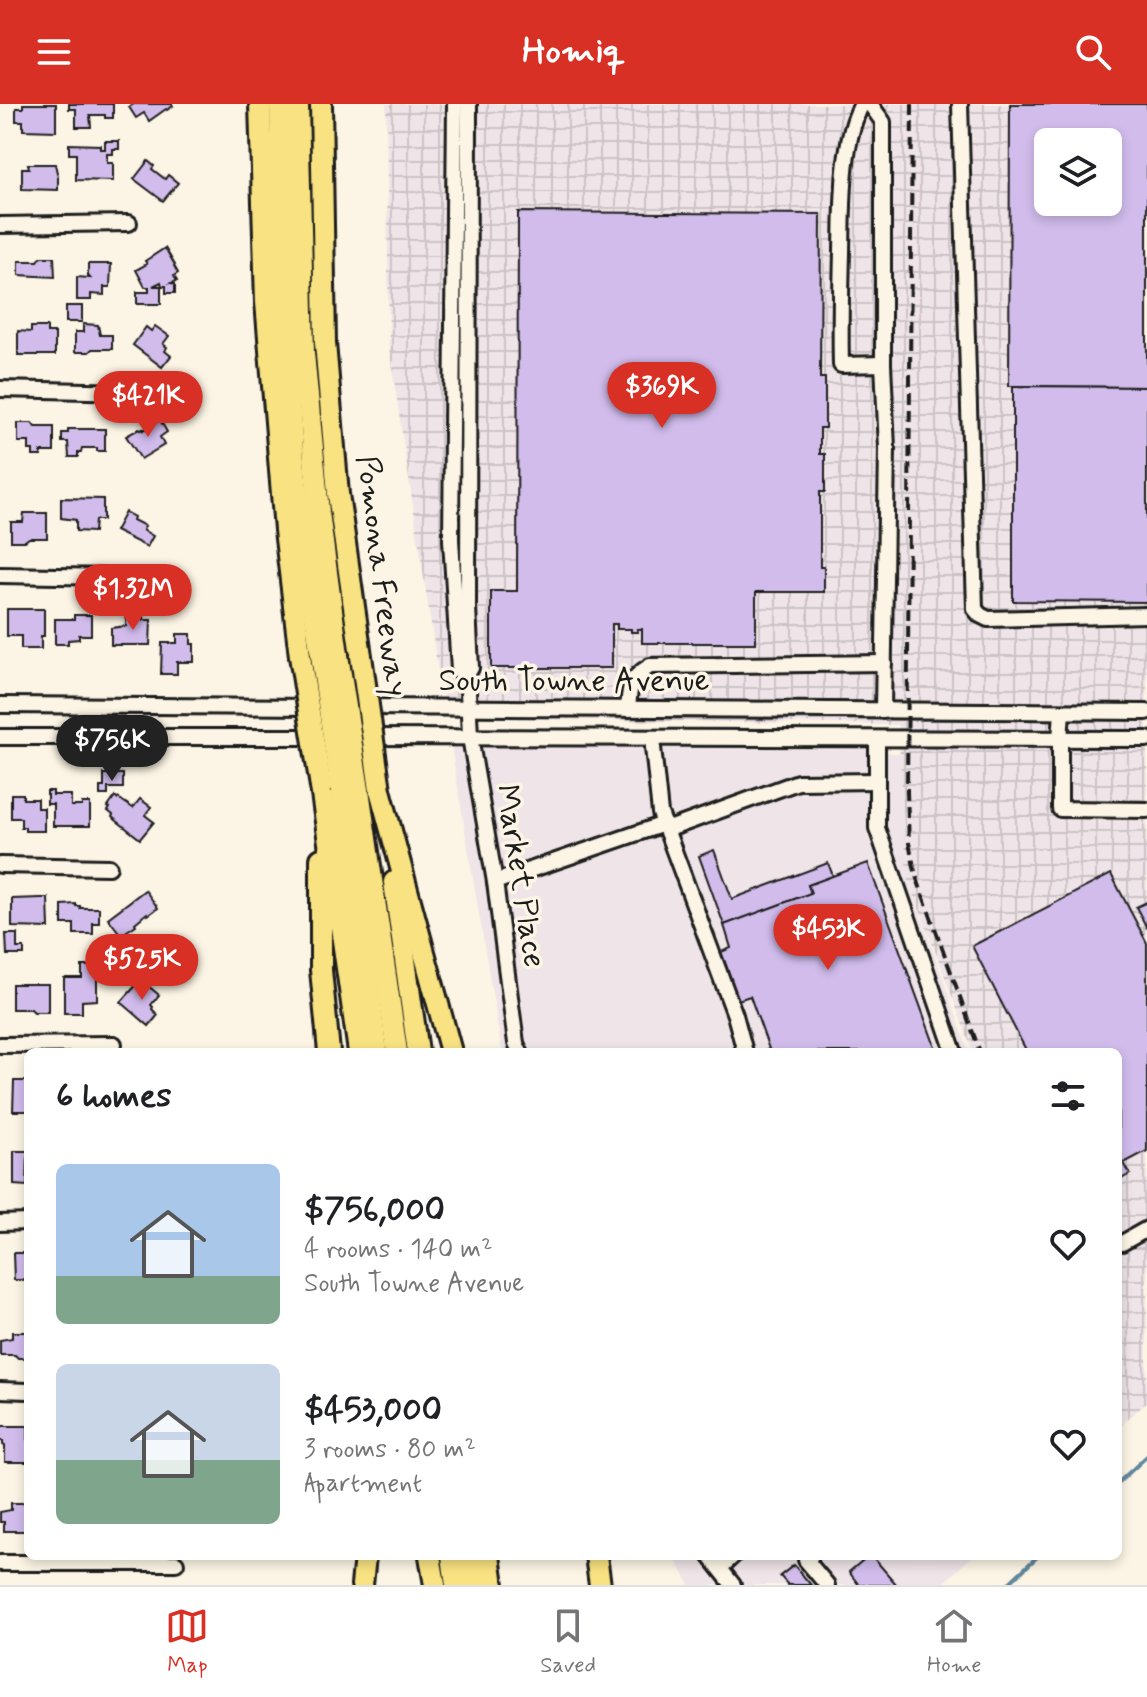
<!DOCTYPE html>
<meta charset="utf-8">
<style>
body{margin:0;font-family:Mynerve,sans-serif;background:#f2f2f2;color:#202124;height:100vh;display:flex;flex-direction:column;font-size:30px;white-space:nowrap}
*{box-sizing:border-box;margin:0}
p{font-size:26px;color:#757577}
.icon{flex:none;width:44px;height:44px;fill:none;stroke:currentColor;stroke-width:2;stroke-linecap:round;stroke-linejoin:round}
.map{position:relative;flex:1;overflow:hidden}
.sheet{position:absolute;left:24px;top:944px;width:1098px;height:512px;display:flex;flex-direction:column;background:#fff;border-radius:12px;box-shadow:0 4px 12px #0003}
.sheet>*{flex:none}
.tools{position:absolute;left:1034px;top:24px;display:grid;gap:16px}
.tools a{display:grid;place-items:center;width:88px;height:88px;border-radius:12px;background:#fff;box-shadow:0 4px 12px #0003;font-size:40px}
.price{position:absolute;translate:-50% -68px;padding:0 18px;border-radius:28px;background:#d93025;color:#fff;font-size:26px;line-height:52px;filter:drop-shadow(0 2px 4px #0008)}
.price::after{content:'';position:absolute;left:50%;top:48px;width:24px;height:18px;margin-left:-12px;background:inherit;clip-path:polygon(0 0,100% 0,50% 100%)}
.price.selected{background:#222;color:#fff}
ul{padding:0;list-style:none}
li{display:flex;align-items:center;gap:24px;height:200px;padding:0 32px}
li span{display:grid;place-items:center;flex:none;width:224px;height:160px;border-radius:12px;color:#555}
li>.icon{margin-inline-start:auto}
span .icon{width:96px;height:96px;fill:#fffc;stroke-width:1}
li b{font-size:34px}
h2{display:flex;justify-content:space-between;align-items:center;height:96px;padding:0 32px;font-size:34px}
header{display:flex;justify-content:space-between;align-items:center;height:104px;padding:0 32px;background:#d93025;color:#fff;font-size:36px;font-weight:700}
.dock{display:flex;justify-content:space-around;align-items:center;height:112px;border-top:2px solid #e0e0e0;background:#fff;font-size:22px;color:#757577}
.dock a{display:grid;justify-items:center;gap:4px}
.dock .selected{color:#d93025}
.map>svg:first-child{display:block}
.built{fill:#efe4e7}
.industrial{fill:url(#industrial-grid);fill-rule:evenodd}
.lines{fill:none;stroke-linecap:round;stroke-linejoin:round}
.stream{stroke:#60879a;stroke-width:4}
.building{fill:#d1bcec;stroke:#1c1c1c;stroke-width:2;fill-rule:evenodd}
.minor-casing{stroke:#1c1c1c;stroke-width:20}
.highway-casing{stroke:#1c1c1c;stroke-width:26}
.minor{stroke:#fcf5e5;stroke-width:14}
.highway{stroke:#f8e281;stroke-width:20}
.rail{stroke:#1c1c1c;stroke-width:4;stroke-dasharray:12 6;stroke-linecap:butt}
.highway-bridge-casing{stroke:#1c1c1c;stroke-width:26;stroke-linecap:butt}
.highway-bridge{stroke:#f8e281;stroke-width:20}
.labels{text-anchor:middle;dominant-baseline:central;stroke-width:7;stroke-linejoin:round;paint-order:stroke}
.street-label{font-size:32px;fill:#1c1c1c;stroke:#fcf5e5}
</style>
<header><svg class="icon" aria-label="menu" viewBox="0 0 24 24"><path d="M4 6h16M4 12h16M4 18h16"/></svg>Homiq<svg class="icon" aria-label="search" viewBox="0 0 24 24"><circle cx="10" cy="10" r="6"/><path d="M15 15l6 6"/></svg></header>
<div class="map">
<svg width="1147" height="1481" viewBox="0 0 1147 1481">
<defs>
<pattern id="industrial-grid" width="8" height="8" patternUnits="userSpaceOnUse" patternTransform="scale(2)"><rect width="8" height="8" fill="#efe4e7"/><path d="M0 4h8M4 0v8" fill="none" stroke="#ccc3c6"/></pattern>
</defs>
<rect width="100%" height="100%" fill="#fcf5e5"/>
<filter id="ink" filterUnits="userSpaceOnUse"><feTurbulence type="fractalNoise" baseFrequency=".0125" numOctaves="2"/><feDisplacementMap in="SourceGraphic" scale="16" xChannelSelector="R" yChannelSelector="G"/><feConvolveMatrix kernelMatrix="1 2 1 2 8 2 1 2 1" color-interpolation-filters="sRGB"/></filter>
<g filter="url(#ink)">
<g class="built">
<polygon points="451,642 868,645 900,650 907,772 969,948 502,948"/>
<polygon points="673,1452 973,1452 941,1481 690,1481"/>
</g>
<path class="industrial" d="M386 0H1147V1298L1118 1324V948H973L907 772 898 621 445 613 389 243ZM1048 38H1108V98H1048Z"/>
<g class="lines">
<g class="stream">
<polyline points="1118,1379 1147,1352"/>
<polyline points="1007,1481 1038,1452"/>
</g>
</g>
<g class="building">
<polygon points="23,0 56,0 56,27 23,26 23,17 16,17 16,4 23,4"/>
<polygon points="69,0 113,0 113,14 105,14 105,11 90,11 91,23 76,23 76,5 69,5"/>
<polygon points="134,0 172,0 173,2 167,6 166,5 149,17 144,9 136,14 129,3"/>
<path d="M1010 0H1147V283L1009 282ZM1048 38H1108V98H1048Z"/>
<polygon points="105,37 119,37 119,45 113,45 113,50 107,50 107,59 113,59 113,77 76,76 76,50 69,50 69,40 100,41 100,45 105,45"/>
<polygon points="148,57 154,62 152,65 165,75 168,71 178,79 163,97 134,75"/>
<polygon points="28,60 55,60 58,73 58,86 22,85 22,64 29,64"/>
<polygon points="518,108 821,110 820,274 825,274 825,324 820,324 820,350 825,350 825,388 820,388 820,463 824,463 824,488 756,488 756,539 642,539 642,525 637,525 638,528 631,528 631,525 617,525 617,520 612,520 612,564 491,564 491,487 517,487"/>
<polygon points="165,144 175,161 174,162 178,169 174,172 177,177 171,179 175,180 175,189 166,189 166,182 162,182 161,178 153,182 161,182 161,200 137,200 137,188 149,188 149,183 145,183 136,166 147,160 145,157"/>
<polygon points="41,153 54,153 55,173 19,171 19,157 38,157"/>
<polygon points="88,160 111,160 110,183 104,183 104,191 91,190 91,196 77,196 77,173 90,174 88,172"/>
<rect x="66" y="202" width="16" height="16"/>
<polygon points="83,220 98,221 100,231 112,231 112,245 92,245 89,248 75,248 75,228 83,228"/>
<polygon points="155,222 169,232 163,240 167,243 165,247 171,252 162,263 133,241 146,223 151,227"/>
<polygon points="31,223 47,223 47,229 55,229 55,251 18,251 18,227 31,228"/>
<polygon points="1013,282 1147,283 1147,498 1013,497"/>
<polygon points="160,316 167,328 160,333 164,341 141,355 126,332 139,325 140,326 143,325 143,326"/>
<polygon points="18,319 32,319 35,323 54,323 54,348 41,348 41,352 33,352 33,346 29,346 29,338 18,338"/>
<polygon points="68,325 105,325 105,347 97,347 97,344 82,344 81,348 78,348 78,353 69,353 68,338 62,338 62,329 68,329"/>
<polygon points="61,394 103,395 103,416 95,416 94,428 76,427 76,416 61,414"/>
<polygon points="125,408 134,413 133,416 145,422 143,426 153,432 147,443 115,427"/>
<polygon points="24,409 47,409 47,434 29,434 25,437 11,437 11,418 23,418"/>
<polygon points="7,505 44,505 44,532 41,532 41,545 21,545 21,532 7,532"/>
<polygon points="126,510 144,511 144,516 151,516 150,541 111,541 111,524 126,522"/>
<polygon points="74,511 91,511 91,531 79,531 79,535 68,536 68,540 55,540 55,515 74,515"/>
<polygon points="177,530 191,530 191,540 194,540 194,558 177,558 177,570 161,570 162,539 177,539"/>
<polygon points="104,670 123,670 123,684 108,684 108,691 100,691 100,683 104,683"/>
<polygon points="47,687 53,687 53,691 71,691 71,702 82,702 82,699 90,699 90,722 53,722 53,700 47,700"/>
<polygon points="11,690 23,690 23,695 37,695 37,704 44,704 44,727 25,727 25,723 21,723 21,714 11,714"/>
<polygon points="115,693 117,695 118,694 133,704 140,695 151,703 145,711 154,718 140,735 112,713 113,711 108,707 110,704 108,703"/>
<polygon points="714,746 732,795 828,759 833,772 808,781 811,789 724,821 699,752"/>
<polygon points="868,759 937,948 763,948 769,945 750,892 738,896 721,848 731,844 724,821 811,789 808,781"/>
<polygon points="1111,770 1147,839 1147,1047 1124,1059 1130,1070 1118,1077 1118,948 1027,948 972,842"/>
<polygon points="145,786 158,804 148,811 147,809 135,819 136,821 121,831 108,814"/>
<polygon points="41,794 48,794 49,824 12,823 12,795"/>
<polygon points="1147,798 1147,824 1136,803"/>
<polygon points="76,800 76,802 80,802 80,804 99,804 99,819 93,819 93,830 74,830 74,820 62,820 62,801"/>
<polygon points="6,830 17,830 17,844 24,844 24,851 7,851"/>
<polygon points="82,862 97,862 97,896 82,897 82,909 64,909 64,874 82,874"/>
<polygon points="141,876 159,891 151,901 153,903 152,905 158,911 149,922 121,898"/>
<polygon points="12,880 48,880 48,908 34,908 31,905 12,905"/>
<polygon points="14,977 28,977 28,1007 13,1007"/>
<polygon points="14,1047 28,1047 27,1082 14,1081"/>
<polygon points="13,1149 28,1149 28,1176 14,1176"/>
<polygon points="12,1228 28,1228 28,1254 18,1254 15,1251 0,1251 0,1236 12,1234"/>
<polygon points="0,1322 28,1322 28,1358 5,1358 5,1342 3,1341 3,1337 0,1337"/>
<polygon points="11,1399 28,1399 28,1427 4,1427 4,1418 0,1418 0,1408 11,1406"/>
<polygon points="868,1452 872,1452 897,1481 859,1481 849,1468"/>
<polygon points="794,1461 811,1481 788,1481 780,1472"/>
</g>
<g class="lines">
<defs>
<g id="minor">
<polyline points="455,0 451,436 459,566 465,574 468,587 470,633 495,778 516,939 520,948"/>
<path d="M862 0C841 37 843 106 842 148 841 186 840 223 841 261L883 260 887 344 883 607"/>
<polyline points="870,0 883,18 883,260"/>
<polyline points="960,0 975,505 980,511 988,515 1147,511"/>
<polyline points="0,121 129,119"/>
<polyline points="0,285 130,288"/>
<polyline points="0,471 113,473"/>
<polyline points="465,574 471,564 468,503 469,0"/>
<polyline points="0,601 315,603"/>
<polyline points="359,603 1147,608"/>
<path d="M628 605C630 581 629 575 650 562L884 559"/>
<polyline points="1062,608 1060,635 1060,705 1147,706"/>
<polyline points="0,633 320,633"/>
<polyline points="364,633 1147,635"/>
<polyline points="652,634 660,709 735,911 745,948"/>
<polyline points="877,635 877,724 954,948"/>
<polyline points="666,726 798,678 877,677"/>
<polyline points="0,761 109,763"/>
<polyline points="495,778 664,720"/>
<polyline points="0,941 114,940"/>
<polyline points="0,1119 28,1118"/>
<polyline points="1122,1139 1147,1125"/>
<polyline points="0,1286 28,1287"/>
<polyline points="710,1452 733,1481"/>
<polyline points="811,1452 806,1456 827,1481"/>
<polyline points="0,1459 176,1459"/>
<polyline points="720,1464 733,1452"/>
</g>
<g id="highway">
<polyline points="260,0 266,198 285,426 300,552"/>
<path d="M280 0C282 115 283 231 293 346 300 415 310 483 321 551"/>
<polyline points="298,0 304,249 319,408 338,551"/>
<polyline points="321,0 325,239 338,390 361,552"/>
<polyline points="321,683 359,948"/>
<polyline points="341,686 377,948"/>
<polyline points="359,686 397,948"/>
<polyline points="380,686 451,948"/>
<polyline points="321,755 321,866 329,948"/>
<polyline points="394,778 418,948"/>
<polyline points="430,1452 435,1481"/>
<polyline points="452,1452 456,1481"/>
<polyline points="470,1452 474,1481"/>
<polyline points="489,1452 493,1481"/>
<polyline points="596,1452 600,1481"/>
<polyline points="362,1481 365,1452"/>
</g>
</defs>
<use href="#minor" class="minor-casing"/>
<use href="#highway" class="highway-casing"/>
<use href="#minor" class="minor"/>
<use href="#highway" class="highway"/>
<polyline class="rail" points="912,0 907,688 909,739 916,772 980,948"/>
<defs>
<g id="highway-bridge">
<polyline points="321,551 341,686"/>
<polyline points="338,551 359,686"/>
<polyline points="300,552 321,683"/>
<polyline points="361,552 380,686"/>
</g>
</defs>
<use href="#highway-bridge" class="highway-bridge-casing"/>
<use href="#highway-bridge" class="highway-bridge"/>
</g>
</g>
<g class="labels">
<g class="street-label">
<text transform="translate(381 472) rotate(83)">Pomona Freeway</text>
<text x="574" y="577">South Towne Avenue</text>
<text transform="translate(520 772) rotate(81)">Market Place</text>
</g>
</g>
</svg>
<div class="tools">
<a><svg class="icon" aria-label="layers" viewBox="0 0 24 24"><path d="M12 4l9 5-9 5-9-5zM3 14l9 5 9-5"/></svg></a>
</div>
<b class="price" style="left:662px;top:326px">$369K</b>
<b class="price" style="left:148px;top:335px">$421K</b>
<b class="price" style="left:133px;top:528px">$1.32M</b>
<b class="price selected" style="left:112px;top:679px">$756K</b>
<b class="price" style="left:828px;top:868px">$453K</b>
<b class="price" style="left:142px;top:898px">$525K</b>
<section class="sheet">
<h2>6 homes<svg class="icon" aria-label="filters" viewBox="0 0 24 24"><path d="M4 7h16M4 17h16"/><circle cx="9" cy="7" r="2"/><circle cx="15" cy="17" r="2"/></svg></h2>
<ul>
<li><span style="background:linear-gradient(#a9c7e8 70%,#7fa58c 0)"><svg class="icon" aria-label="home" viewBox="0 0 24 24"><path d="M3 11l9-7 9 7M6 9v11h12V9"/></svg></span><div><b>$756,000</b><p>4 rooms · 140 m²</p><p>South Towne Avenue</p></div><svg class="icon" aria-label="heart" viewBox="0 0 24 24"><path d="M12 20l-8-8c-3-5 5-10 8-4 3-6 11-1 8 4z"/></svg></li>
<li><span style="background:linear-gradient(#c9d6e8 60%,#7fa58c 0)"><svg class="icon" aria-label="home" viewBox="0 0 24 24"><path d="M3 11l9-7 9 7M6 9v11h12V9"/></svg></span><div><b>$453,000</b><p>3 rooms · 80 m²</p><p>Apartment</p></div><svg class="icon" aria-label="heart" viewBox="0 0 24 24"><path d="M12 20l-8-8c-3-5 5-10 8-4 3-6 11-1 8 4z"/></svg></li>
</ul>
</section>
</div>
<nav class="dock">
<a class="selected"><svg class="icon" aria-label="map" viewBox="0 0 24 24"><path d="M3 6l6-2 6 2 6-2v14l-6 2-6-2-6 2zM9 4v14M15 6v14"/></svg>Map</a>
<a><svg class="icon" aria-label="saved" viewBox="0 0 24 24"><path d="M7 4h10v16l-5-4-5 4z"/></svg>Saved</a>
<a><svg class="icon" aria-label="home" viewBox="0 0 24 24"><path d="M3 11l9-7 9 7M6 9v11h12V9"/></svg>Home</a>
</nav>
